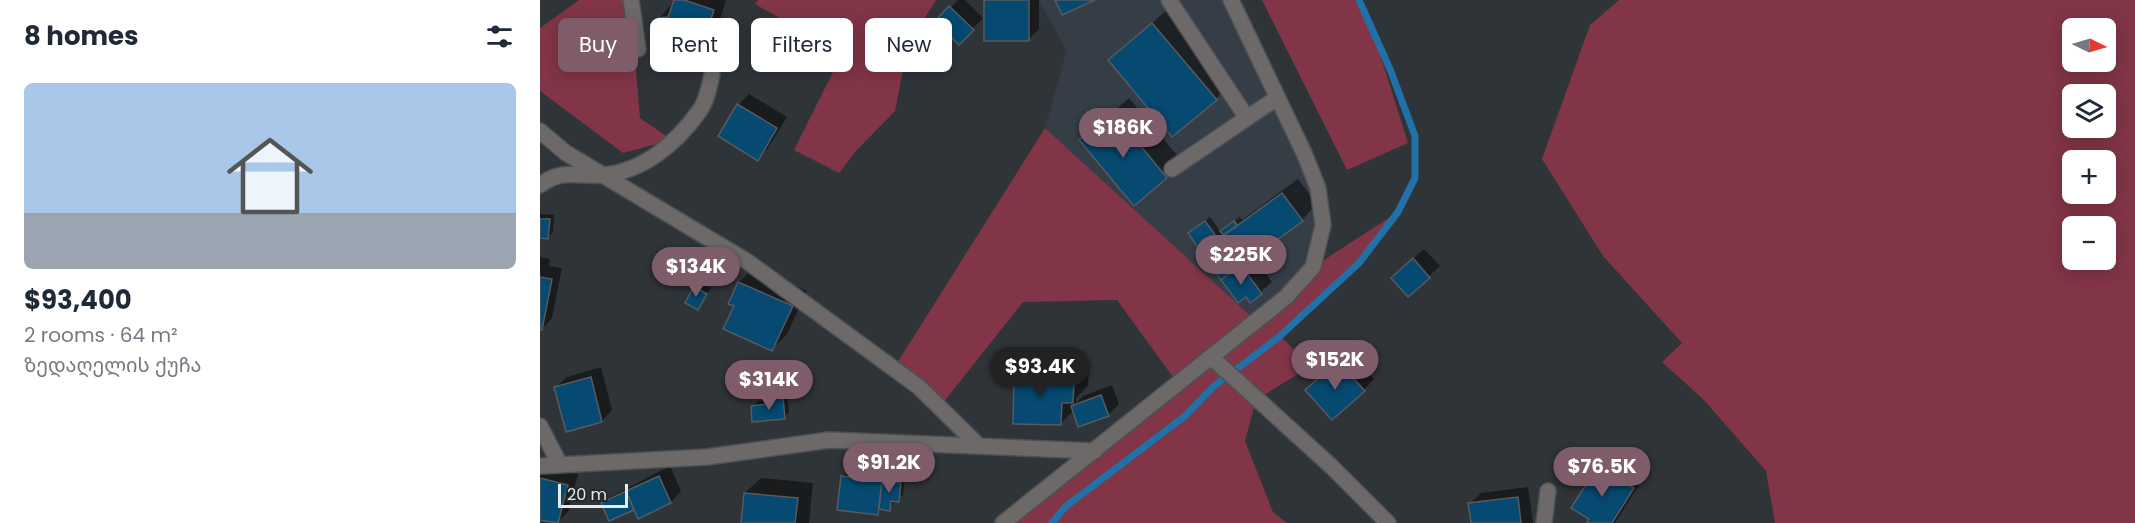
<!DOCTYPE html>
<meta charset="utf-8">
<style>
body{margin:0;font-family:Poppins,"Noto Sans Georgian",sans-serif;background:#f6f6f7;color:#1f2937;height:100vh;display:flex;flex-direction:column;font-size:22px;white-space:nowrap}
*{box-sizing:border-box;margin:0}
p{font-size:20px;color:#747a83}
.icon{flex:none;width:33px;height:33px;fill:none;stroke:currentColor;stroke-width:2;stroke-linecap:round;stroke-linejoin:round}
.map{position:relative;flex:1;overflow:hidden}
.side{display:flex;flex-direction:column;background:#fff;width:540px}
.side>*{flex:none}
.hud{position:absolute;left:18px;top:18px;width:570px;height:54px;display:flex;gap:12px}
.needle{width:39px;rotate:95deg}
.buttons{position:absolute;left:1522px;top:18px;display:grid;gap:12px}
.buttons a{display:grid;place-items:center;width:54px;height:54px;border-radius:9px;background:#fff;box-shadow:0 3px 15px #0003;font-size:30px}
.scale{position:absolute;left:18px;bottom:15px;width:70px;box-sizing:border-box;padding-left:6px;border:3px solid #e7eaed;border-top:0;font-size:16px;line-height:21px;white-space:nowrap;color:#e7eaed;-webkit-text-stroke:4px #252a2e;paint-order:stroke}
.price{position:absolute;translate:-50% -51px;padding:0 14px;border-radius:21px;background:#7e5c6a;color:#fff;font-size:20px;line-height:39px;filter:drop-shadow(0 2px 3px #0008)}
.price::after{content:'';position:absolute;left:50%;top:36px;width:18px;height:14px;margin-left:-9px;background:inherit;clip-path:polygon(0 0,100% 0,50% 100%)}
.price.on{background:#222;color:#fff}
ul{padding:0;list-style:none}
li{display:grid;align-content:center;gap:12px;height:318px;padding:0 24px}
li+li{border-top:2px solid #e0e1e3}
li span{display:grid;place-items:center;height:186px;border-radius:9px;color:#555}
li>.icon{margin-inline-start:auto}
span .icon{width:108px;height:108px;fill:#fffc;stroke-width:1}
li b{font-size:26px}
h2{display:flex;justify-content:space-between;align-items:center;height:72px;padding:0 24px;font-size:26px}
.tag{padding:0 21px;border-radius:9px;background:#fff;box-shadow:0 3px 15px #0003;font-size:21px;line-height:54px}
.tag.on{background:#7e5c6a;color:#fff}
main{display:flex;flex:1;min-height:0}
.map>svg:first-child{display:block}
.built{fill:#353e47}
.green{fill:#813546;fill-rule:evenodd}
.shadow{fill:#0007}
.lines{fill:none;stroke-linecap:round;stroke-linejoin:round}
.stream{stroke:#2071a7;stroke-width:7}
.building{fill:#064971;stroke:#555b60;stroke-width:1.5}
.minor-casing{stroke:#4c5155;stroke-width:18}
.minor{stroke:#6d6969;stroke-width:15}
</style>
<main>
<section class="side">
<h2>8 homes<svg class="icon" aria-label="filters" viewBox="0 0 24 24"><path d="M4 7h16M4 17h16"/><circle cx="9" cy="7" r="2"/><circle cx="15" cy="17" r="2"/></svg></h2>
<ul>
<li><span style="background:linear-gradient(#a9c7e8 70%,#9aa5b1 0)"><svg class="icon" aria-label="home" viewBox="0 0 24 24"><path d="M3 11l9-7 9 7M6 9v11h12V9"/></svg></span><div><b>$93,400</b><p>2 rooms · 64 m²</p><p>ზედაღელის ქუჩა</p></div></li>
</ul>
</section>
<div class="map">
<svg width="1595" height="523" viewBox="0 0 1595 523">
<rect width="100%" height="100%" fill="#2f3438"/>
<polygon class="built" points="498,0 690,0 764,153 783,225 773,267 715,321 505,128 527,50"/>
<g class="green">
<polygon points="39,0 90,0 100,118 132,140 83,153 0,91 0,28"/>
<polygon points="218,0 396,0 368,45 355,111 316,151 299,173 254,150 302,54 215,4"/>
<polygon points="722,0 816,0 839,51 868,143 807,170"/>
<path d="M1079 0H1595V523H1235L1226 471 1164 400 1122 362 1142 343 1063 256 1002 159 1050 25ZM1533 28H1566V62H1533ZM1533 94H1566V128H1533ZM1533 160H1566V194H1533ZM1533 226H1566V260H1533Z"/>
<polygon points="505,128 715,320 773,267 858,212 819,263 740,336 771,366 716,400 705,441 733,512 747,523 463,523 638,384 577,300 483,302 399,408 354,368"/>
</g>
<g class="shadow">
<polygon points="135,0 186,0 170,51 155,66 119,19"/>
<polygon points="418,0 425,0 443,18 419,43 397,21"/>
<polygon points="446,0 499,0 499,29 488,40"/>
<polygon points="628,9 691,83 676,99 570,60"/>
<polygon points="209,94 247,117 228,148 218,159 198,105"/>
<polygon points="589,98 642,161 594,204 541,140"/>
<polygon points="758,179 777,204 762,220 713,255 732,282 711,301 707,295 699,301 650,233 670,217 681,232 698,224 695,220 700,217 702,220"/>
<polygon points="0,214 14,215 13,232 8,237 0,237"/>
<polygon points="884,249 900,266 868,295 864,267"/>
<polygon points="0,257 10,259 9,266 22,268 12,318 2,329"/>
<polygon points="214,267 267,291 247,334 232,349 196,305 190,303 199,282"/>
<polygon points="160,282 171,288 158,308 155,287"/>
<polygon points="810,351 834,379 824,390 778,379"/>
<polygon points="508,354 524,355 524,360 537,360 537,369 549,369 548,386 536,398 536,403 543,396 572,385 579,404 568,415 534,410 521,423 475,374 491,359 503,359"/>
<polygon points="61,367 72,410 62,421 16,387 27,377"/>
<polygon points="247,393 249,412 244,417 213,406 218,401 230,400 235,394"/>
<polygon points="1069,456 1104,477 1075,523 1049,523 1059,467"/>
<polygon points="2,466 38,474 28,512 17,522 0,518 0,468"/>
<polygon points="130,466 141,491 131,502 98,517 95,508 70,519 63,503 68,498"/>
<polygon points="313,466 352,470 351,476 365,478 363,495 355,500 349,509 342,508 337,513 303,476"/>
<polygon points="221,478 273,483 269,523 202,523 205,493"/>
<polygon points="988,487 993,523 932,523 930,504 941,493"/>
</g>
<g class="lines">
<polyline class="stream" points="512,523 525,507 645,416 673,387 740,336 819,263 858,212 875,178 875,136 850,69 819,0"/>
</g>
<g class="building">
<polygon points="134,0 144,0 174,10 155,68 116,55 122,34 115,28 117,18 128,17"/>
<rect x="444" y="0" width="45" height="41"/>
<polygon points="515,0 555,0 522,15"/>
<polygon points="409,6 434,30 419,45 395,21"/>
<polygon points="612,23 677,100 632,137 568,60"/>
<polygon points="197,104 237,128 218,161 178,136"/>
<polygon points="573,112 627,178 594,206 539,140"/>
<polygon points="742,193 763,221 681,280 661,252"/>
<polygon points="0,219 10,219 8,239 0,238"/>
<polygon points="665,221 678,239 661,252 648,233"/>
<polygon points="694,221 697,226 683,235 680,231"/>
<polygon points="873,258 890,278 868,297 851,278"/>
<polygon points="701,265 722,294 710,303 706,297 698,303 681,280"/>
<polygon points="0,277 12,279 2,330 0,330"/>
<polygon points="198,282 253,306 232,351 183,329 194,306 188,304"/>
<polygon points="154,286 167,294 158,310 145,303"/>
<polygon points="798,361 825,391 792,420 765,390"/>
<polygon points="491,369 509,370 509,375 522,375 522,384 534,384 533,403 522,403 521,425 473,424 474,374 491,374"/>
<polygon points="51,377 62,422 26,432 14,387"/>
<polygon points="561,395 569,416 538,427 531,406"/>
<polygon points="243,397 245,419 212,422 211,406 229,404 229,399"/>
<polygon points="1058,466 1094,488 1072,523 1047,523 1049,519 1031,508"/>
<polygon points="119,476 131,503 98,519 86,491"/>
<polygon points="301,476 342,480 338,515 297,510"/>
<polygon points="0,478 28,485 18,523 0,520"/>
<polygon points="342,480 361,483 359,502 351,501 350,511 339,509"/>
<polygon points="86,491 94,510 69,521 61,503"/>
<polygon points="204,493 258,498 255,523 201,523"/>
<polygon points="978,497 981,523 931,523 928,503"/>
</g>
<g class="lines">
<defs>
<g id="minor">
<polyline points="91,0 98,49"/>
<polyline points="629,0 707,118 737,98"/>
<polyline points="0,131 26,153 208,262 379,387 439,446"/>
<polyline points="632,169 707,118"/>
<path d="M0 185C23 168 37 177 62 175 103 172 137 143 160 110 167 101 169 86 172 75"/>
<polyline points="671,357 792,467 848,523"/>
<polyline points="0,426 19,463"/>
<polyline points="0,466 167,457 289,440 555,451"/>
<polyline points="463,523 746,297 773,267 783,225 778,188 764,153 691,0"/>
<polyline points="1004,523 1008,491"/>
</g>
</defs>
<use href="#minor" class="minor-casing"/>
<use href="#minor" class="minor"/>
</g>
</svg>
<div class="buttons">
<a><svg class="needle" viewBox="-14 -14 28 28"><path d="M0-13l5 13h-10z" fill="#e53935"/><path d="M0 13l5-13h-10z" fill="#747a83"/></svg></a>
<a><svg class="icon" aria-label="layers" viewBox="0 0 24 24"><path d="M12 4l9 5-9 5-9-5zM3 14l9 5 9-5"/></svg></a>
<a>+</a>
<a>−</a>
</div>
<div class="scale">20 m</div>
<b class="price" style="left:583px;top:159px">$186K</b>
<b class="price" style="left:701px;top:286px">$225K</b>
<b class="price" style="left:156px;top:298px">$134K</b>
<b class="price" style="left:795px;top:391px">$152K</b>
<b class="price on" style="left:500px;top:398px">$93.4K</b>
<b class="price" style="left:229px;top:411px">$314K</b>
<b class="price" style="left:349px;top:494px">$91.2K</b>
<b class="price" style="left:1062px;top:498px">$76.5K</b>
<div class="hud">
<a class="tag on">Buy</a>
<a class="tag">Rent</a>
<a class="tag">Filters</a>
<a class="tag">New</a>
</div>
</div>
</main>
